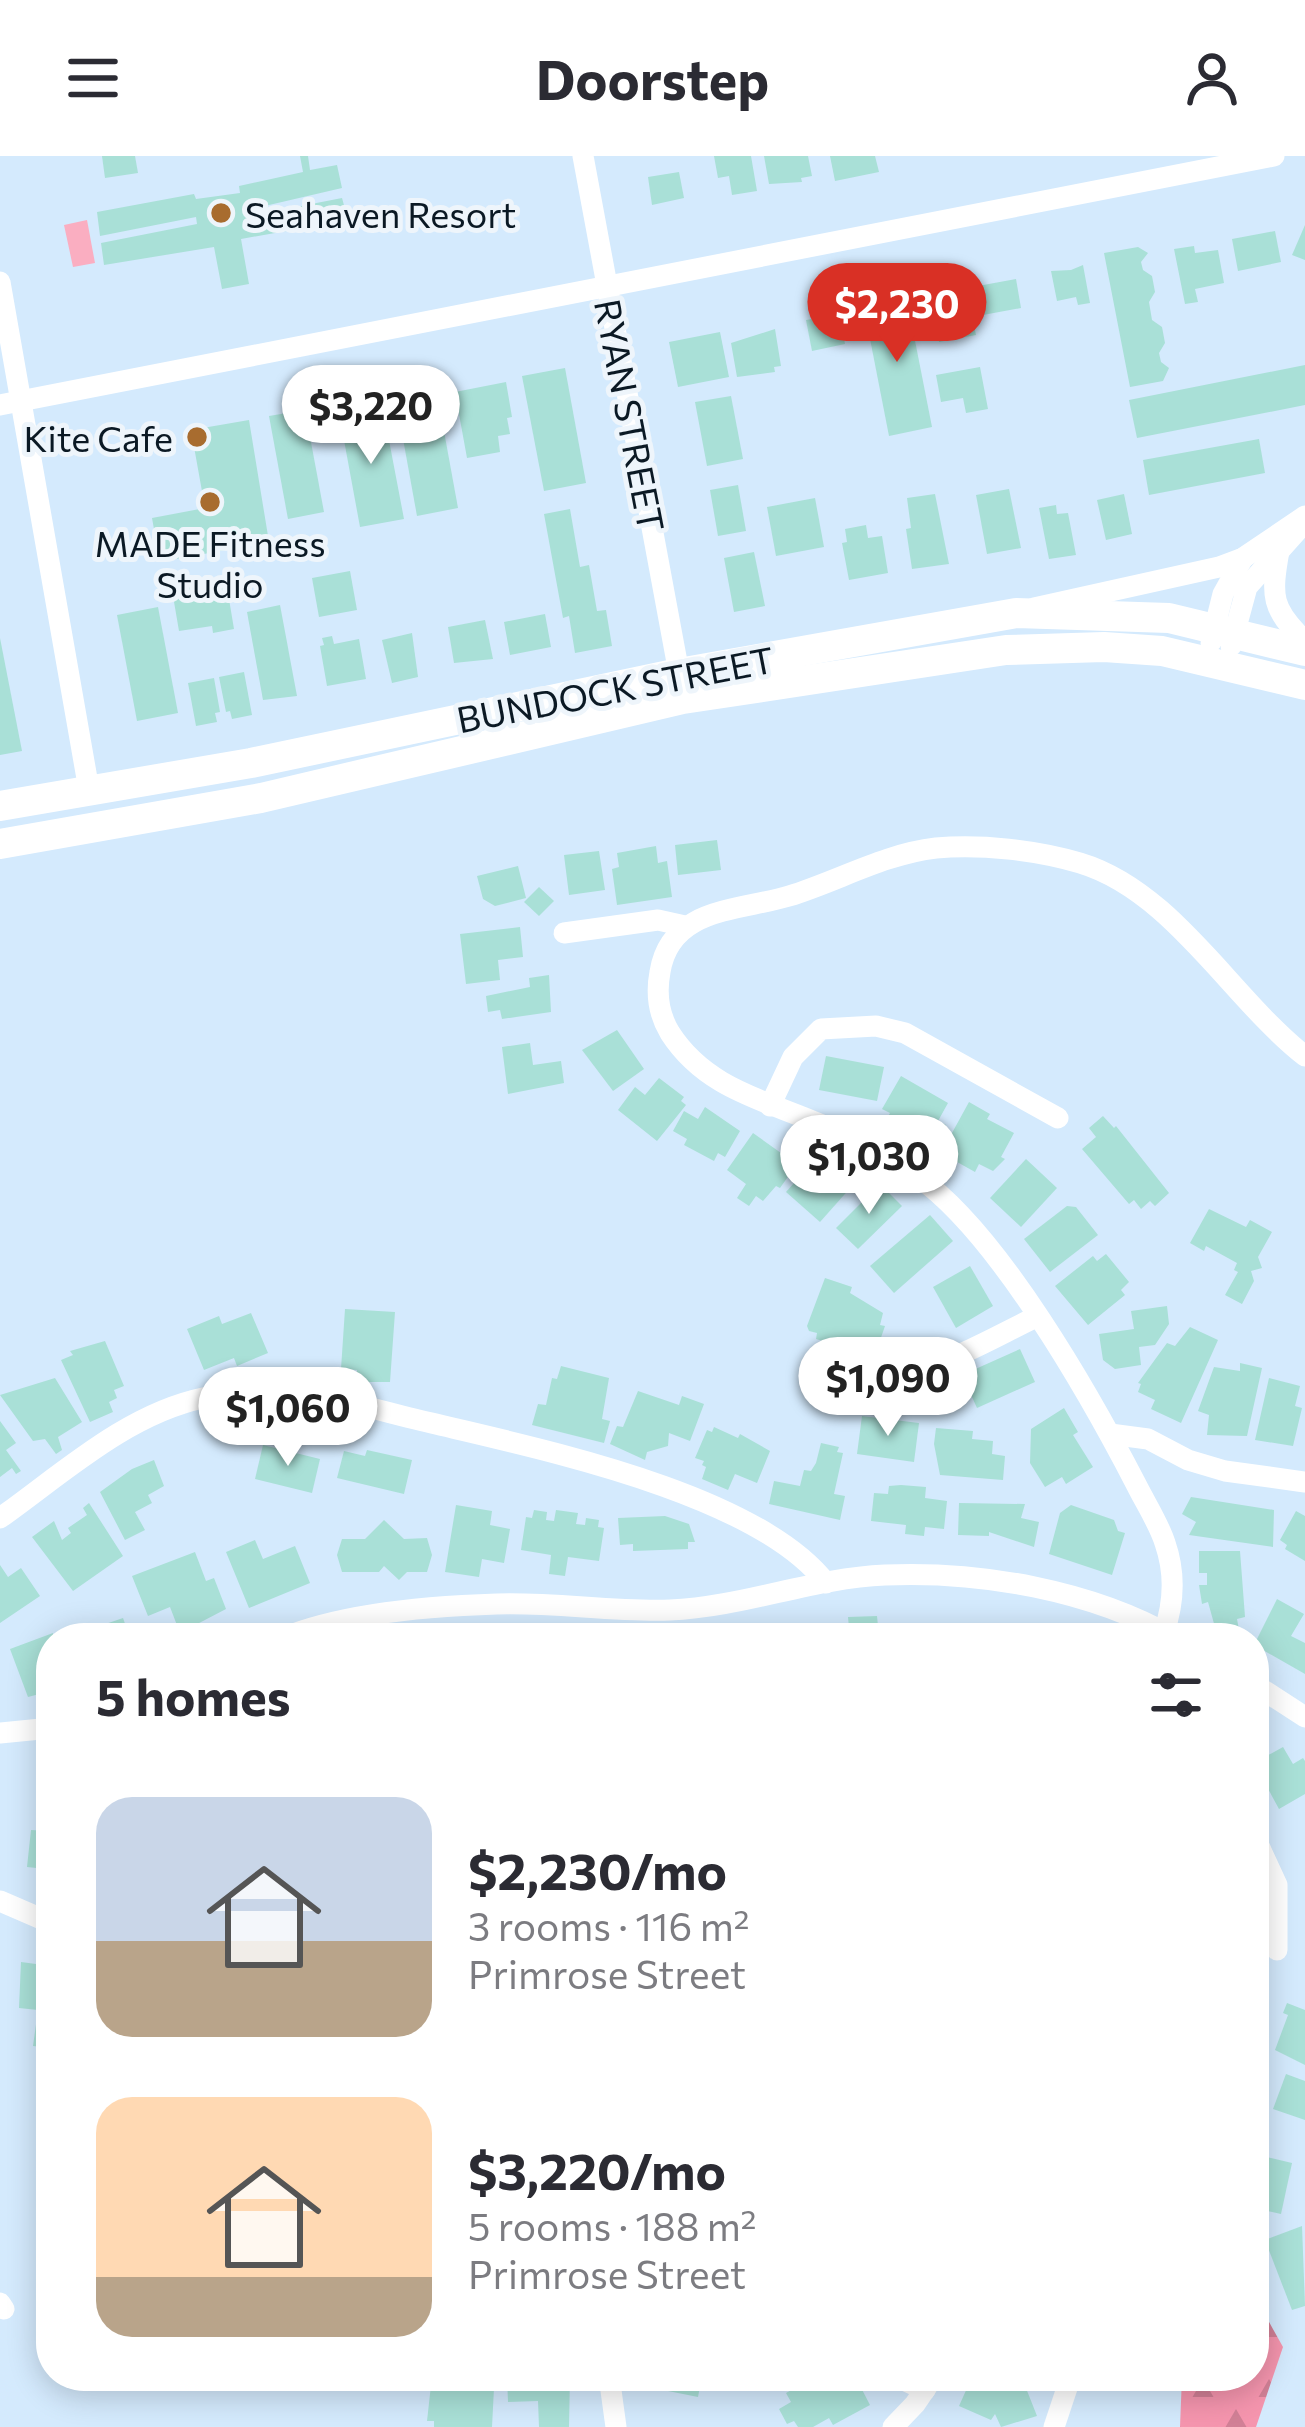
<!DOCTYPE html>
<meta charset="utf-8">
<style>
body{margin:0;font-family:Commissioner,sans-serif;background:#f7f7f7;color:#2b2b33;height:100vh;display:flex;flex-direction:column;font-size:45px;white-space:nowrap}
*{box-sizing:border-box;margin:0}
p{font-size:39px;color:#7c7c81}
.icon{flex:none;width:66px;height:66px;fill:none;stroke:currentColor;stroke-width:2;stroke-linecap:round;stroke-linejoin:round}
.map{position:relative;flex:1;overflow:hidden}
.panel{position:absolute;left:36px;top:1467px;width:1233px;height:768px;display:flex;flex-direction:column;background:#fff;border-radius:48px;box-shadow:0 6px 30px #0003}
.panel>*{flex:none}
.price{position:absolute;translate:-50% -102px;padding:0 27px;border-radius:42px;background:#fff;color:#222;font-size:39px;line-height:78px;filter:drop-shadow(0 3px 6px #0008)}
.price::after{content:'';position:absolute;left:50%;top:72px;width:36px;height:27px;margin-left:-18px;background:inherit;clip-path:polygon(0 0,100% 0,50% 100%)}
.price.active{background:#d93025;color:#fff}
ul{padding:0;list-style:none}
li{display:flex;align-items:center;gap:36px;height:300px;padding:0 60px}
li span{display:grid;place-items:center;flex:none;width:336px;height:240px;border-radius:36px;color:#555}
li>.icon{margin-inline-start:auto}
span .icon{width:144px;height:144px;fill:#fffc;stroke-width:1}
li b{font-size:51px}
h2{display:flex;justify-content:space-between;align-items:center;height:144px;padding:0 60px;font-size:51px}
header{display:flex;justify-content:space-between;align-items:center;height:156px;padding:0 60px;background:#fff;font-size:54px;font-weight:700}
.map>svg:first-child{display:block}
.forest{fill:url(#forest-firs)}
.garden{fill:#faaec1}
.building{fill:#a9e0d7}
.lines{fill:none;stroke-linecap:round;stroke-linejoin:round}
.minor{stroke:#fff;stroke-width:21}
.secondary{stroke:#fff;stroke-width:30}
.poi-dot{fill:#a86c2f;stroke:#eef5fb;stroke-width:4.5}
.labels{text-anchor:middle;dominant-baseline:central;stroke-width:10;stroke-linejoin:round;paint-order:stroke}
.poi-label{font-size:36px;fill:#0b1924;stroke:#eef5fb;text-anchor:start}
.street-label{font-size:36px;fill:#0b1924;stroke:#eef5fb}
</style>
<header><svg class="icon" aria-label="menu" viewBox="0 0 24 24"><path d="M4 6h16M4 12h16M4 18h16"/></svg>Doorstep<svg class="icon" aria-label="person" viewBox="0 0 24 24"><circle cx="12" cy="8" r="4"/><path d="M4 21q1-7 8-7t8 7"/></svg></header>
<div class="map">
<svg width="1305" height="2271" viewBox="0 0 1305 2271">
<defs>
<pattern id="forest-firs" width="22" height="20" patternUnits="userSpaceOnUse" patternTransform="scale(3)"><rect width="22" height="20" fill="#f595ae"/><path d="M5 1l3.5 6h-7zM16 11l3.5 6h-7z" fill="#d18096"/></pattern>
</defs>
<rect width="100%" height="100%" fill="#d4eafd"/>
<polygon class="forest" points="1254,2139 1283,2191 1256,2271 1180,2271 1182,2220 1254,2220"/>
<polygon class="garden" points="87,64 95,107 73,111 64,69"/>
<g class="building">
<polygon points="102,0 135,0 138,17 105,22"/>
<polygon points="300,0 308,0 310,14 337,9 342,32 247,54 250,60 342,42 348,64 241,83 249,128 222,133 214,91 104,109 101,87 197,68 196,61 100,80 97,56 194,38 196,43 240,37 239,30 303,16"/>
<polygon points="714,0 751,0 757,35 732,39 729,20 718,22"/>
<polygon points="764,0 808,0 812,20 801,22 802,26 769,28"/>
<polygon points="830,0 875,0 879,16 835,25"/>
<polygon points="679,16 684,42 652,49 648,21"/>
<polygon points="1305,69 1305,104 1292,99"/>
<polygon points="1275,75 1281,106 1238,115 1232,83"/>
<polygon points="1194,90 1195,97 1218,94 1224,127 1195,133 1198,146 1185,148 1174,93"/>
<polygon points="1138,91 1148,97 1141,106 1143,114 1152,120 1155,136 1149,146 1152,164 1162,171 1165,187 1159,197 1161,206 1169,212 1163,225 1130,231 1104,97"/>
<polygon points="1083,109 1090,147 1078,149 1076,141 1057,145 1051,115 1071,114"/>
<polygon points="1016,123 1021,152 983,159 978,130"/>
<polygon points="966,132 976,179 939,186 932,136"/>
<polygon points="906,139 932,271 889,280 863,147"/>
<polygon points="840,158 845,188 812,195 806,164"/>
<polygon points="775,173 781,210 774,211 775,216 737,221 731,187"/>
<polygon points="720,176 729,221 678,231 669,186"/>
<polygon points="1305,209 1305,249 1137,282 1129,244"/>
<polygon points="980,211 988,253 966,257 963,242 941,246 936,219"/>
<polygon points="565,212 586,327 544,335 522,220"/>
<polygon points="435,226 458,352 417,360 394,233"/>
<polygon points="506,226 512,261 507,262 510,278 498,280 500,296 467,302 455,236"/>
<polygon points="731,240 743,303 707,310 695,246"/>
<polygon points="383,249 387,272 365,276 366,283 388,279 404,363 360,371 339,257"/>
<polygon points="305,254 324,356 288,363 269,260"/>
<polygon points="249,264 269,386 160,406 152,362 205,352 191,274"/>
<polygon points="1259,283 1265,317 1149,339 1143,304"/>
<polygon points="738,329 746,375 718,380 710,334"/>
<polygon points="1009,333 1021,392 987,398 976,339"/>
<polygon points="935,338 949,408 912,413 906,373 911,372 907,342"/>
<polygon points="1124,338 1132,378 1106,384 1097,344"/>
<polygon points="815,342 824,391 776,400 767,351"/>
<polygon points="1056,349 1057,358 1068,357 1076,399 1049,403 1039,352"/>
<polygon points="570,353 580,411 589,409 597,455 606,454 612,490 575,497 569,460 563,462 544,358"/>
<polygon points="866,369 868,382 882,380 888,417 849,424 842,387 847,386 845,373"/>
<polygon points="754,396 765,450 734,456 724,402"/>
<polygon points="350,415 357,454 319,461 312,422"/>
<polygon points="226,425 234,473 213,477 212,470 179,475 173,440 186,438 185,432"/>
<polygon points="280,449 297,540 263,544 247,456"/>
<polygon points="158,451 178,557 137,565 117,459"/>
<polygon points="545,458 551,491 510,499 504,466"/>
<polygon points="485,464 493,503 454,507 448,471"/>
<polygon points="412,477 418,521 392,527 382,484"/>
<polygon points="332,480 334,488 359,483 366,523 327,530 320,490 324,489 322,482"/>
<polygon points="0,482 22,595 0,599"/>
<polygon points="244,516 252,559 232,563 230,555 226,556 219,521"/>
<polygon points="214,522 220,556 215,557 217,566 196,570 188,527"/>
<polygon points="717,684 721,714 678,719 675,689"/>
<polygon points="656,690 658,707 667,705 672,741 617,749 612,713 619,711 617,697"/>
<polygon points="599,695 605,734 569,739 564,699"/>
<polygon points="518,710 526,742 495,750 483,743 477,720"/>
<polygon points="539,731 554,745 539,760 524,746"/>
<polygon points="520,771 523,801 498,804 500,824 466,828 460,778"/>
<polygon points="549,819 551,856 502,863 500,854 488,856 486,840 530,831 529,822"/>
<polygon points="617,874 644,913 613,935 582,894"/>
<polygon points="530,887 533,909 561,905 564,927 508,938 502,891"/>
<polygon points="826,900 884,911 877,945 819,934"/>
<polygon points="901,920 948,947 938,965 946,969 933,993 885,966 890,957 882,953"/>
<polygon points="659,922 684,941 681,945 686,949 657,985 618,954 635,931 645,939"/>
<polygon points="969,946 990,958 987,963 1014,977 1001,1001 1005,1003 993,1015 979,1008 975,1016 941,997"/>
<polygon points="705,951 740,975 725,1001 718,997 714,1005 684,989 687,983 673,975 684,955 698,963"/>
<polygon points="1103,960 1114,972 1116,970 1169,1037 1155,1050 1150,1045 1141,1053 1134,1044 1129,1048 1082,993 1096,981 1089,972"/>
<polygon points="753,977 781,997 791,983 807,994 780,1032 776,1030 763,1045 756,1040 749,1050 737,1042 746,1028 727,1014"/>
<polygon points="818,1000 852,1030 820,1066 786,1036"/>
<polygon points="1026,1003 1057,1032 1021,1071 990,1042"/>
<polygon points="880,1028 902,1050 858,1093 836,1072"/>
<polygon points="1067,1050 1076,1051 1098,1079 1050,1116 1024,1083"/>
<polygon points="1209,1053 1246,1071 1250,1064 1272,1076 1258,1101 1262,1112 1251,1115 1254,1125 1242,1148 1225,1139 1238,1116 1234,1114 1237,1107 1206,1090 1204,1095 1190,1087"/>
<polygon points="930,1059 953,1085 894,1137 870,1110"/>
<polygon points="1106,1098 1129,1126 1121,1134 1125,1139 1088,1169 1055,1130 1093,1100 1097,1105"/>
<polygon points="970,1110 993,1150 956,1172 933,1131"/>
<polygon points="825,1122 852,1131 850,1137 883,1157 880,1169 885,1170 876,1196 861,1192 859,1196 816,1183 817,1177 809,1175 807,1170"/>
<polygon points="1167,1150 1169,1168 1155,1189 1139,1191 1141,1209 1115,1213 1103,1204 1099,1178 1134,1173 1131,1155"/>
<polygon points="345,1153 395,1156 390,1226 356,1226 357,1214 341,1213"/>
<polygon points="251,1157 268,1197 237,1210 234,1202 204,1214 187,1173 219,1160 222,1168"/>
<polygon points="1190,1171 1218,1184 1181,1267 1151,1253 1155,1244 1138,1236 1141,1228 1138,1227 1167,1187 1175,1190"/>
<polygon points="105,1185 124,1230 114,1234 117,1242 109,1246 113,1256 90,1266 61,1204 73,1199 70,1195"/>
<polygon points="1020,1193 1035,1226 977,1252 962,1219"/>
<polygon points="1240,1207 1262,1212 1247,1280 1207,1279 1209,1259 1198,1255 1214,1211 1240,1215"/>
<polygon points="561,1210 609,1222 602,1263 610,1265 604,1287 532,1269 538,1248 546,1249 552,1222 557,1223"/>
<polygon points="55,1222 82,1266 58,1281 62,1294 56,1298 45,1283 33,1285 0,1239"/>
<polygon points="1269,1222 1300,1230 1295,1250 1302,1252 1293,1290 1255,1284"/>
<polygon points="638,1235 679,1249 682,1240 704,1248 690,1285 669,1277 668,1290 647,1296 645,1304 610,1288 617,1270 623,1271"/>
<polygon points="1064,1252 1078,1276 1073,1279 1093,1311 1066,1328 1062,1321 1045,1331 1030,1307 1031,1273"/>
<polygon points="862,1260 919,1267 914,1306 857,1298"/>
<polygon points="0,1265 16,1287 6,1294 21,1315 16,1318 12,1312 0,1321"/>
<polygon points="714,1271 738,1282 740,1278 770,1295 757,1327 735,1318 728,1334 702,1323 706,1311 702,1309 704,1305 695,1302 707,1274 712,1276"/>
<polygon points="936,1272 973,1275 972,1283 993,1285 992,1298 1005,1300 1003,1324 940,1319 934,1288"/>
<polygon points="821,1287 839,1291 837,1296 843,1297 834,1338 845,1340 840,1364 769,1348 774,1325 800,1330 804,1314 811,1315 816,1307"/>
<polygon points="263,1289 320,1303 312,1337 255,1323"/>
<polygon points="367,1294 412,1304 404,1338 337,1322 344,1295 365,1300"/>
<polygon points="154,1304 164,1330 148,1339 152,1347 135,1356 145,1374 125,1384 100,1336 132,1313"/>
<polygon points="901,1329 926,1331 925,1342 947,1345 944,1373 925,1371 924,1380 905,1378 906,1369 871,1365 874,1337 888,1338 889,1330"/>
<polygon points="1191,1341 1274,1354 1273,1391 1189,1379 1196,1366 1182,1358"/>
<polygon points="89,1347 123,1400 73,1435 32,1381 54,1365 62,1384 71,1377 68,1372 87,1359 83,1352"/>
<polygon points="959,1347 1025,1348 1021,1362 1039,1366 1034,1391 989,1376 989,1380 958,1379"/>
<polygon points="456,1349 492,1355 490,1369 510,1373 504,1407 482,1403 479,1421 445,1416"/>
<polygon points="1071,1349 1114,1364 1118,1375 1125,1377 1112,1419 1049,1398 1060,1357"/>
<polygon points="534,1354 547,1356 546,1364 554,1365 556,1354 578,1357 576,1368 585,1369 586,1362 599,1364 598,1371 604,1372 599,1405 568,1401 565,1420 549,1418 551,1399 521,1394 526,1361 532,1362"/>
<polygon points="1296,1355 1305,1360 1305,1405 1285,1393 1287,1389 1280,1384"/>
<polygon points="665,1360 689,1368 695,1386 688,1386 688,1393 633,1395 633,1388 620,1389 618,1362"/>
<polygon points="384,1364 404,1383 427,1382 432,1399 427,1416 407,1416 399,1424 384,1410 379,1416 342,1416 337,1399 342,1383 365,1383"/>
<polygon points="255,1384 263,1403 295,1390 310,1427 249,1452 226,1396"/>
<polygon points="1199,1395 1240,1395 1245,1461 1237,1463 1240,1479 1218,1482 1208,1446 1202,1448 1199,1429 1207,1429 1207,1417 1199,1417"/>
<polygon points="195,1396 206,1425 214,1422 226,1453 180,1477 170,1451 148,1460 132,1420"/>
<polygon points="0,1409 8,1421 21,1412 40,1440 0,1467"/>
<polygon points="1277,1443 1304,1458 1291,1480 1305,1487 1305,1518 1254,1489"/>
<polygon points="877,1460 878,1470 895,1469 896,1482 850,1482 848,1461"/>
<polygon points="123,1462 130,1482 94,1482 91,1473"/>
<polygon points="957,1467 1010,1474 1009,1482 955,1482"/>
<polygon points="53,1477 51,1535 28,1541 10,1493"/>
<polygon points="1283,1591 1293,1608 1303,1602 1305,1605 1305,1638 1279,1653 1254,1607"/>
<polygon points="31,1674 51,1675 51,1717 46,1717 46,1713 27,1711"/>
<polygon points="21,1806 51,1810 51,1892 33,1890 38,1854 19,1852"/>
<polygon points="1287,1847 1305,1854 1305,1909 1275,1894 1288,1859 1283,1857"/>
<polygon points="1286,1918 1305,1925 1305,1964 1273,1953"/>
<polygon points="1254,1998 1292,2007 1281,2058 1254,2052"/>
<polygon points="1302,2070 1305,2150 1292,2154 1265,2084"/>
<polygon points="432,2220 499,2220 498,2232 494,2232 492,2271 434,2271 434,2265 427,2265"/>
<polygon points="507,2220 570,2220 569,2271 539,2271 538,2245 508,2246"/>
<polygon points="640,2220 702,2220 698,2241 638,2229"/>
<polygon points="817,2220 855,2220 870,2249 833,2269 829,2262 813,2271 798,2271 794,2265 787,2268 779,2253 791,2246 786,2237"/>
<polygon points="979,2220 1027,2220 1024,2227 1037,2260 1001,2271 995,2258 991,2264 959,2250 972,2221 978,2224"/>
</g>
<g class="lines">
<g class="minor">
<polyline points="583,0 679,517"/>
<polyline points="0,126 89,634"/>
<polyline points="0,249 1274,0"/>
<path d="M1279 395C1271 440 1271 453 1305 485"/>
<polyline points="1034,452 1219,411 1243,402 1305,360"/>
<polyline points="1211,486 1223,438 1243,402"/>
<polyline points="1231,490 1247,431 1297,375"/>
<polyline points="564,777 658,764 685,770"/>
<polyline points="770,950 793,901 821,873 876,870 905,877 1058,962"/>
<path d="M854 1224C920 1226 978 1189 1036 1161"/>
<polyline points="1110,1278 1148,1283 1188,1304 1225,1315 1305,1326"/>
<path d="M0 1362C62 1318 127 1258 203 1242 234 1235 270 1232 302 1237 347 1244 391 1258 436 1268 544 1294 757 1338 826 1427"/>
<path d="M1164 1476C1174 1447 1175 1416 1165 1387 1159 1368 1146 1348 1137 1330 1091 1241 999 1078 918 1021 888 1000 855 983 822 969 765 944 706 933 670 877 659 859 656 837 660 816 670 751 740 755 789 740 838 725 884 698 936 692 981 688 1036 694 1080 707 1173 735 1231 842 1305 900"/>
<path d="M283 1482C344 1457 431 1450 497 1448 555 1446 612 1456 670 1454 743 1451 812 1422 885 1419 981 1415 1091 1434 1175 1482"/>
<polyline points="1254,1528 1305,1561"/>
<polyline points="0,1577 51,1572"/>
<polyline points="1254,1679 1277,1729 1277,1794"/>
<polyline points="0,1745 51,1767"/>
<polyline points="0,2147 4,2153"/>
<polyline points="609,2220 616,2271"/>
<polyline points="895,2220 925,2234"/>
<polyline points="893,2271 915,2248 934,2220"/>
<polyline points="1054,2271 1071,2220"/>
</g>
<g class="secondary">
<polyline points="0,650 251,607 679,517 1016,457 1169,462 1305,495"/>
<polyline points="0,688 261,642 683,543 1006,494 1104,491 1162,495 1305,529"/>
</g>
</g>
<g class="poi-dot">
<circle cx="221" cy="57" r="12"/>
<circle cx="197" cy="281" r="12"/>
<circle cx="210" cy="346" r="12"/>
</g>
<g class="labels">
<g class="poi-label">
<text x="245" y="57">Seahaven Resort</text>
<text x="173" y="281" text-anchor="end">Kite Cafe</text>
<text x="210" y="386" text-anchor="middle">MADE Fitness<tspan x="210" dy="41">Studio</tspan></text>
</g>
<g class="street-label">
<text transform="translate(631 259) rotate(79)">RYAN STREET</text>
<text transform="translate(615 532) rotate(-11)">BUNDOCK STREET</text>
</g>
</g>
</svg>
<b class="price active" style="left:897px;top:209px">$2,230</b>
<b class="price" style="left:371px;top:311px">$3,220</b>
<b class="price" style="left:869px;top:1061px">$1,030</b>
<b class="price" style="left:888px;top:1283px">$1,090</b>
<b class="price" style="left:288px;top:1313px">$1,060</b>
<section class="panel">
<h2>5 homes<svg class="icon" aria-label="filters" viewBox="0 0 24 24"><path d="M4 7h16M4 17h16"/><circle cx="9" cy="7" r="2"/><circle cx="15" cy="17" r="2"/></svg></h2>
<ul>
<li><span style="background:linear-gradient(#c9d6e8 60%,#b9a48a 0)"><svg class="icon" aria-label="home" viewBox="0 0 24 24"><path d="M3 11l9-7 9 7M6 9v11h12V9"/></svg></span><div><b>$2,230/mo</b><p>3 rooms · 116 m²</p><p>Primrose Street</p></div></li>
<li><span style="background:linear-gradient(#ffd9b3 75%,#b9a48a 0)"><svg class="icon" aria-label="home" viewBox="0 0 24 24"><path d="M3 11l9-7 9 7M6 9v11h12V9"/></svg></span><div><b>$3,220/mo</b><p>5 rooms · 188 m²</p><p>Primrose Street</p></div></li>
</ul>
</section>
</div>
